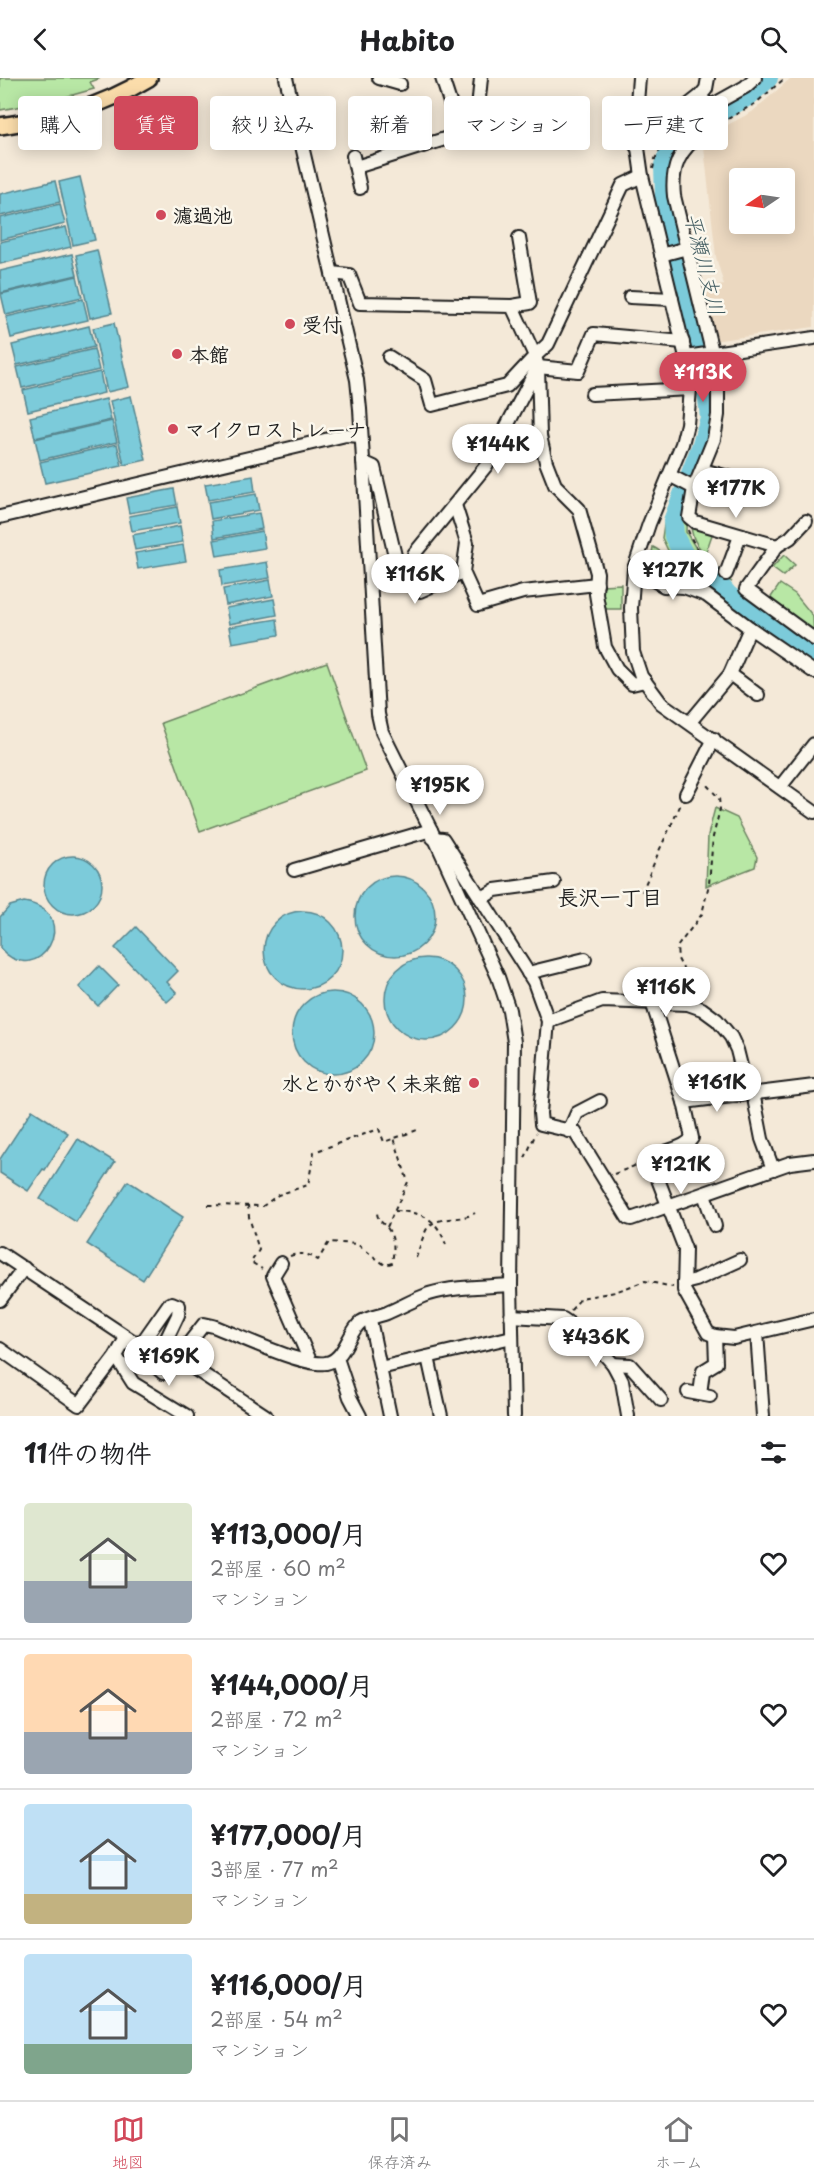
<!DOCTYPE html>
<html lang="ja">
<meta charset="utf-8">
<style>
body{margin:0;font-family:"Playpen Sans","Klee One",sans-serif;background:#f2f2f2;color:#202124;height:100vh;display:flex;flex-direction:column;font-size:22px;white-space:nowrap}
*{box-sizing:border-box;margin:0}
p{font-size:20px;color:#757577}
.icon{flex:none;width:33px;height:33px;fill:none;stroke:currentColor;stroke-width:2;stroke-linecap:round;stroke-linejoin:round}
.map{position:relative;height:1338px;overflow:hidden}
.side{display:flex;flex-direction:column;background:#fff;flex:1}
.side>*{flex:none}
.guide{position:absolute;left:18px;top:18px;width:778px;height:54px;display:flex;gap:12px}
.needle{width:39px;rotate:257deg}
.tools{position:absolute;left:729px;top:90px;display:grid;gap:12px}
.tools a{display:grid;place-items:center;width:66px;height:66px;border-radius:6px;background:#fff;box-shadow:0 3px 15px #0003;font-size:30px}
.price{position:absolute;translate:-50% -51px;padding:0 14px;border-radius:21px;background:#fff;color:#222;font-size:20px;line-height:39px;filter:drop-shadow(0 2px 3px #0008)}
.price::after{content:'';position:absolute;left:50%;top:36px;width:18px;height:14px;margin-left:-9px;background:inherit;clip-path:polygon(0 0,100% 0,50% 100%)}
.price.on{background:#d1495b;color:#fff}
ul{padding:0;list-style:none}
li{display:flex;align-items:center;gap:18px;height:150px;padding:0 24px}
li+li{border-top:2px solid #e0e0e0}
li span{display:grid;place-items:center;flex:none;width:168px;height:120px;border-radius:6px;color:#555}
li>.icon{margin-inline-start:auto}
span .icon{width:72px;height:72px;fill:#fffc;stroke-width:1}
li b{font-size:26px}
h2{display:flex;justify-content:space-between;align-items:center;height:72px;padding:0 24px;font-size:26px}
.pill{padding:0 21px;border-radius:6px;background:#fff;box-shadow:0 3px 15px #0003;font-size:21px;line-height:54px}
.pill.on{background:#d1495b;color:#fff}
header{display:flex;justify-content:space-between;align-items:center;height:78px;padding:0 24px;background:#fff;font-size:27px;font-weight:700}
.dock{display:flex;justify-content:space-around;align-items:center;height:84px;border-top:2px solid #e0e0e0;background:#fff;font-size:16px;color:#757577}
.dock a{display:grid;justify-items:center;gap:3px}
.dock .on{color:#d1495b}
.map>svg:first-child{display:block}
.built{fill:#ebd8c0;fill-rule:evenodd}
.green{fill:#b8e7a5;stroke:#6a8260;stroke-width:1.5}
.water{fill:#7ccbda;stroke:#56858e;stroke-width:1.5}
.lines{fill:none;stroke-linecap:round;stroke-linejoin:round}
.river{stroke:#7ccbda;stroke-width:20}
.minor-casing{stroke:#1c1c1c;stroke-width:16}
.major-casing{stroke:#1c1c1c;stroke-width:20}
.path{stroke:#1c1c1c;stroke-width:2;stroke-dasharray:4.5 4.5;stroke-linecap:butt}
.minor{stroke:#fbf7ec;stroke-width:12}
.major{stroke:#fbddab;stroke-width:15}
.poi-dot{fill:#d1495b;stroke:#fbf7ec;stroke-width:2}
.labels{text-anchor:middle;dominant-baseline:central;stroke-width:5;stroke-linejoin:round;paint-order:stroke}
.poi-label{font-size:20px;font-weight:bold;fill:#1c1c1c;stroke:#fbf7ec;text-anchor:start}
.water-label{font-size:21px;font-style:italic;fill:#3e595e;stroke:#fbf7ec}
.neighbourhood-label{font-size:21px;font-weight:bold;fill:#1c1c1c;stroke:#fbf7ec}
</style>
<header><svg class="icon" aria-label="back" viewBox="0 0 24 24"><path d="M15 5l-7 7 7 7"/></svg>Habito<svg class="icon" aria-label="search" viewBox="0 0 24 24"><circle cx="10" cy="10" r="6"/><path d="M15 15l6 6"/></svg></header>
<div class="map">
<svg width="814" height="1338" viewBox="0 0 814 1338">
<rect width="100%" height="100%" fill="#f4e9d8"/>
<filter id="ink" filterUnits="userSpaceOnUse"><feTurbulence type="fractalNoise" baseFrequency=".0167" numOctaves="2"/><feDisplacementMap in="SourceGraphic" scale="12" xChannelSelector="R" yChannelSelector="G"/><feConvolveMatrix kernelMatrix="1 2 1 2 8 2 1 2 1" color-interpolation-filters="sRGB"/></filter>
<g filter="url(#ink)">
<path class="built" d="M791 0H814V249L713 263 701 211 724 207 716 179 703 60 752 34ZM740 100H784V146H740Z"/>
<g class="green">
<polygon points="0,0 98,0 99,1 90,4 94,11 51,23 0,32"/>
<path d="M687 414 686 454 705 485 732 504C707 492 690 486 678 459 676 454 674 450 675 445 676 434 682 423 687 414Z"/>
<polygon points="673,428 669,452 682,480 680,486 691,498 704,505 709,504 716,508 718,513 690,500 675,487 662,460 664,446"/>
<path d="M691 445 713 454 705 477C696 466 691 459 691 445Z"/>
<path d="M653 469C668 477 665 480 674 491 680 498 689 502 696 505L695 508 667 501 650 488Z"/>
<polygon points="784,477 795,487 783,498 772,490"/>
<polygon points="621,506 621,531 600,531 602,507"/>
<polygon points="780,506 795,516 813,538 814,560 767,525"/>
<polygon points="327,584 366,693 200,753 161,645"/>
<polygon points="715,730 737,740 757,779 755,789 706,808 708,757"/>
</g>
<g class="water">
<polygon points="80,99 95,162 73,167 59,104"/>
<polygon points="55,103 60,124 0,138 0,116"/>
<polygon points="60,126 65,146 0,162 0,140"/>
<polygon points="66,149 71,169 0,186 0,164"/>
<polygon points="97,172 112,235 90,240 76,177"/>
<polygon points="72,176 77,197 1,215 0,193"/>
<polygon points="77,198 82,219 6,237 1,216"/>
<polygon points="83,221 88,242 11,260 6,239"/>
<polygon points="114,245 129,309 107,314 93,250"/>
<polygon points="89,248 94,269 17,287 12,267"/>
<polygon points="94,271 99,292 22,310 17,289"/>
<polygon points="100,294 104,315 28,333 23,312"/>
<polygon points="131,318 146,382 124,387 110,323"/>
<polygon points="106,321 111,342 35,360 30,339"/>
<polygon points="112,343 117,364 40,382 35,361"/>
<polygon points="117,366 122,388 45,405 40,384"/>
<polygon points="253,398 255,414 208,422 205,406"/>
<polygon points="174,411 177,427 129,435 126,420"/>
<polygon points="256,416 259,432 211,441 208,424"/>
<polygon points="177,429 180,445 132,453 129,438"/>
<polygon points="259,435 262,451 214,460 212,443"/>
<polygon points="180,448 183,464 135,472 132,457"/>
<polygon points="262,453 265,470 217,478 214,462"/>
<polygon points="183,467 186,483 138,491 135,475"/>
<polygon points="267,484 270,500 222,508 220,492"/>
<polygon points="270,502 273,518 226,527 223,511"/>
<polygon points="274,521 277,537 229,546 226,530"/>
<polygon points="277,541 279,557 232,565 229,549"/>
<circle cx="73" cy="807" r="29"/>
<circle cx="395" cy="838" r="40"/>
<path d="M24 824C85 834 39 915 0 870V839L10 828Z"/>
<circle cx="303" cy="872" r="39"/>
<polygon points="136,849 178,893 167,904 177,915 167,924 115,870"/>
<circle cx="426" cy="921" r="41"/>
<polygon points="99,888 118,907 98,928 79,909"/>
<circle cx="333" cy="955" r="41"/>
<polygon points="32,1032 68,1055 45,1092 43,1091 28,1113 0,1095 0,1081"/>
<polygon points="78,1061 115,1084 76,1144 40,1121"/>
<polygon points="128,1103 183,1139 143,1202 87,1166"/>
</g>
<g class="lines">
<polyline class="river" points="768,0 748,18 679,57 670,73 664,87 665,119 703,276 710,340 701,369 673,443 674,458 685,479 709,495 728,517 814,580"/>
<defs>
<g id="minor">
<polyline points="286,0 357,302 360,331 378,636 382,654 431,752 498,899 509,932 514,964 511,1207 514,1338"/>
<polyline points="379,0 400,6"/>
<polyline points="442,0 457,46"/>
<polyline points="639,0 635,49 642,98 686,279 690,311 687,346 682,366 649,446 634,491 631,530 633,574 641,598 661,625 814,734"/>
<polyline points="699,19 711,28 745,9 755,0"/>
<path d="M702 56C679 71 671 90 674 118L718 298V337L714 361 694 410 689 439 695 444 777 468 790 460 806 443"/>
<polyline points="636,68 700,18 706,11 708,0"/>
<polyline points="353,78 360,110"/>
<polyline points="356,89 451,59 457,46 477,40 481,0"/>
<polyline points="642,98 623,107 548,266 535,278 538,289 540,358 546,384 555,407 579,431 597,495 596,516 605,569 617,591 632,606 645,603"/>
<polyline points="661,177 687,170"/>
<polyline points="332,195 349,197 360,225 512,228 535,278 507,308 432,327 425,302 389,279"/>
<polyline points="630,219 672,221"/>
<polyline points="512,228 530,225 519,160"/>
<polyline points="686,279 814,260"/>
<polyline points="538,289 578,293 594,256 683,264"/>
<polyline points="592,316 690,311"/>
<polyline points="363,384 374,389 396,482 408,504 420,513 463,494 467,465 455,427"/>
<polyline points="703,392 764,409"/>
<polyline points="671,398 694,410"/>
<polyline points="0,439 346,357 361,358"/>
<polyline points="777,468 746,511 814,561"/>
<polyline points="414,476 486,388 537,290"/>
<polyline points="634,491 664,508 684,509 706,517 750,550 730,596 690,644"/>
<polyline points="463,494 478,527 523,514 597,506"/>
<polyline points="726,496 740,458"/>
<polyline points="750,550 814,594"/>
<polyline points="730,596 758,617"/>
<polyline points="780,709 814,666"/>
<polyline points="686,716 714,661"/>
<polyline points="433,760 443,761 534,904 548,943 540,1035 541,1046 575,1054 628,1140 631,1141 790,1085 814,1082"/>
<polyline points="294,792 431,752"/>
<polyline points="481,821 495,812 554,804"/>
<polyline points="528,895 585,881"/>
<path d="M652 924 684 1024 692 1060C683 1073 663 1070 653 1082L654 1091 685 1171 684 1212 708 1255 715 1258 734 1260 814 1241"/>
<polyline points="548,943 602,923 688,926 702,931 717,942 731,959 737,972 748,1016"/>
<polyline points="753,1015 762,1061 773,1091"/>
<polyline points="684,1024 814,1008"/>
<polyline points="569,1053 577,1035 600,1023"/>
<polyline points="704,1116 715,1148"/>
<path d="M0 1175 134 1264 143 1263 169 1226 172 1225 179 1228 178 1237 155 1285 156 1289 163 1295 175 1283 204 1246 213 1248C237 1257 304 1289 326 1285 345 1282 348 1254 361 1244 367 1240 379 1238 387 1235 401 1229 415 1221 429 1216 455 1208 484 1209 511 1207"/>
<polyline points="281,1185 273,1198 310,1283"/>
<polyline points="684,1205 696,1202 740,1182"/>
<polyline points="0,1222 24,1190"/>
<polyline points="511,1238 563,1241 589,1259 613,1286 622,1303 628,1338"/>
<polyline points="370,1242 390,1338"/>
<polyline points="757,1255 763,1338"/>
<polyline points="0,1271 79,1327 116,1278 126,1260"/>
<polyline points="116,1278 133,1305 187,1338"/>
<polyline points="428,1279 441,1338"/>
<polyline points="337,1280 350,1319 360,1338"/>
<polyline points="175,1283 192,1289 266,1338"/>
<polyline points="613,1286 630,1287 661,1322"/>
<polyline points="380,1290 512,1259"/>
<polyline points="688,1314 710,1318"/>
<polyline points="700,1316 703,1293 716,1285 715,1258"/>
</g>
<path id="major" d="M0 48C60 39 96 32 149 0"/>
</defs>
<use href="#minor" class="minor-casing"/>
<use href="#major" class="major-casing"/>
<g class="path">
<polyline points="712,50 756,25 785,0"/>
<polyline points="653,91 655,81 666,61"/>
<path d="M688 452C693 468 704 480 717 490"/>
<polyline points="642,814 659,773 681,726"/>
<polyline points="697,917 678,881 677,869 702,836 709,806 713,759 720,731 719,720 704,704"/>
<polyline points="525,1080 536,1055"/>
<polyline points="614,1096 642,1085"/>
<polyline points="208,1127 263,1128 278,1117 308,1107 314,1074 379,1051 384,1064 420,1051"/>
<polyline points="248,1127 249,1139 259,1172 251,1184 262,1191"/>
<path d="M395 1133C422 1134 437 1140 446 1167"/>
<polyline points="387,1149 408,1104 394,1060"/>
<path d="M290 1178C301 1174 309 1176 318 1182L329 1164 357 1166 385 1187 392 1185C394 1173 395 1161 388 1151 383 1144 378 1144 377 1135"/>
<path d="M416 1180C419 1172 424 1153 429 1148 440 1138 462 1143 475 1135"/>
<polyline points="571,1232 581,1220 615,1214 645,1203 673,1209"/>
</g>
<use href="#minor" class="minor"/>
<use href="#major" class="major"/>
</g>
</g>
<g class="poi-dot">
<circle cx="161" cy="137" r="6"/>
<circle cx="290" cy="246" r="6"/>
<circle cx="177" cy="276" r="6"/>
<circle cx="173" cy="351" r="6"/>
<circle cx="474" cy="1005" r="6"/>
</g>
<g class="labels">
<g class="poi-label">
<text x="173" y="137">濾過池</text>
<text x="302" y="246">受付</text>
<text x="189" y="276">本館</text>
<text x="185" y="351">マイクロストレーナ</text>
<text x="462" y="1005" text-anchor="end">水とかがやく未来館</text>
</g>
<g class="water-label">
<text transform="translate(706 186) rotate(76)">平瀬川支川</text>
</g>
<g class="neighbourhood-label">
<text x="610" y="818">長沢一丁目</text>
</g>
</g>
</svg>
<div class="tools">
<a><svg class="needle" viewBox="-14 -14 28 28"><path d="M0-13l5 13h-10z" fill="#e53935"/><path d="M0 13l5-13h-10z" fill="#757577"/></svg></a>
</div>
<b class="price on" style="left:703px;top:325px">¥113K</b>
<b class="price" style="left:498px;top:397px">¥144K</b>
<b class="price" style="left:736px;top:441px">¥177K</b>
<b class="price" style="left:673px;top:523px">¥127K</b>
<b class="price" style="left:415px;top:527px">¥116K</b>
<b class="price" style="left:440px;top:738px">¥195K</b>
<b class="price" style="left:666px;top:940px">¥116K</b>
<b class="price" style="left:717px;top:1035px">¥161K</b>
<b class="price" style="left:681px;top:1117px">¥121K</b>
<b class="price" style="left:596px;top:1290px">¥436K</b>
<b class="price" style="left:169px;top:1309px">¥169K</b>
<div class="guide">
<a class="pill">購入</a>
<a class="pill on">賃貸</a>
<a class="pill">絞り込み</a>
<a class="pill">新着</a>
<a class="pill">マンション</a>
<a class="pill">一戸建て</a>
</div>
</div>
<section class="side">
<h2>11件の物件<svg class="icon" aria-label="filters" viewBox="0 0 24 24"><path d="M4 7h16M4 17h16"/><circle cx="9" cy="7" r="2"/><circle cx="15" cy="17" r="2"/></svg></h2>
<ul>
<li><span style="background:linear-gradient(#dfe7d0 65%,#9aa5b1 0)"><svg class="icon" aria-label="home" viewBox="0 0 24 24"><path d="M3 11l9-7 9 7M6 9v11h12V9"/></svg></span><div><b>¥113,000/月</b><p>2部屋 · 60 m²</p><p>マンション</p></div><svg class="icon" aria-label="heart" viewBox="0 0 24 24"><path d="M12 20l-8-8c-3-5 5-10 8-4 3-6 11-1 8 4z"/></svg></li>
<li><span style="background:linear-gradient(#ffd9b3 65%,#9aa5b1 0)"><svg class="icon" aria-label="home" viewBox="0 0 24 24"><path d="M3 11l9-7 9 7M6 9v11h12V9"/></svg></span><div><b>¥144,000/月</b><p>2部屋 · 72 m²</p><p>マンション</p></div><svg class="icon" aria-label="heart" viewBox="0 0 24 24"><path d="M12 20l-8-8c-3-5 5-10 8-4 3-6 11-1 8 4z"/></svg></li>
<li><span style="background:linear-gradient(#bfe0f5 75%,#c2b280 0)"><svg class="icon" aria-label="home" viewBox="0 0 24 24"><path d="M3 11l9-7 9 7M6 9v11h12V9"/></svg></span><div><b>¥177,000/月</b><p>3部屋 · 77 m²</p><p>マンション</p></div><svg class="icon" aria-label="heart" viewBox="0 0 24 24"><path d="M12 20l-8-8c-3-5 5-10 8-4 3-6 11-1 8 4z"/></svg></li>
<li><span style="background:linear-gradient(#bfe0f5 75%,#7fa58c 0)"><svg class="icon" aria-label="home" viewBox="0 0 24 24"><path d="M3 11l9-7 9 7M6 9v11h12V9"/></svg></span><div><b>¥116,000/月</b><p>2部屋 · 54 m²</p><p>マンション</p></div><svg class="icon" aria-label="heart" viewBox="0 0 24 24"><path d="M12 20l-8-8c-3-5 5-10 8-4 3-6 11-1 8 4z"/></svg></li>
</ul>
</section>
<nav class="dock">
<a class="on"><svg class="icon" aria-label="map" viewBox="0 0 24 24"><path d="M3 6l6-2 6 2 6-2v14l-6 2-6-2-6 2zM9 4v14M15 6v14"/></svg>地図</a>
<a><svg class="icon" aria-label="saved" viewBox="0 0 24 24"><path d="M7 4h10v16l-5-4-5 4z"/></svg>保存済み</a>
<a><svg class="icon" aria-label="home" viewBox="0 0 24 24"><path d="M3 11l9-7 9 7M6 9v11h12V9"/></svg>ホーム</a>
</nav>
